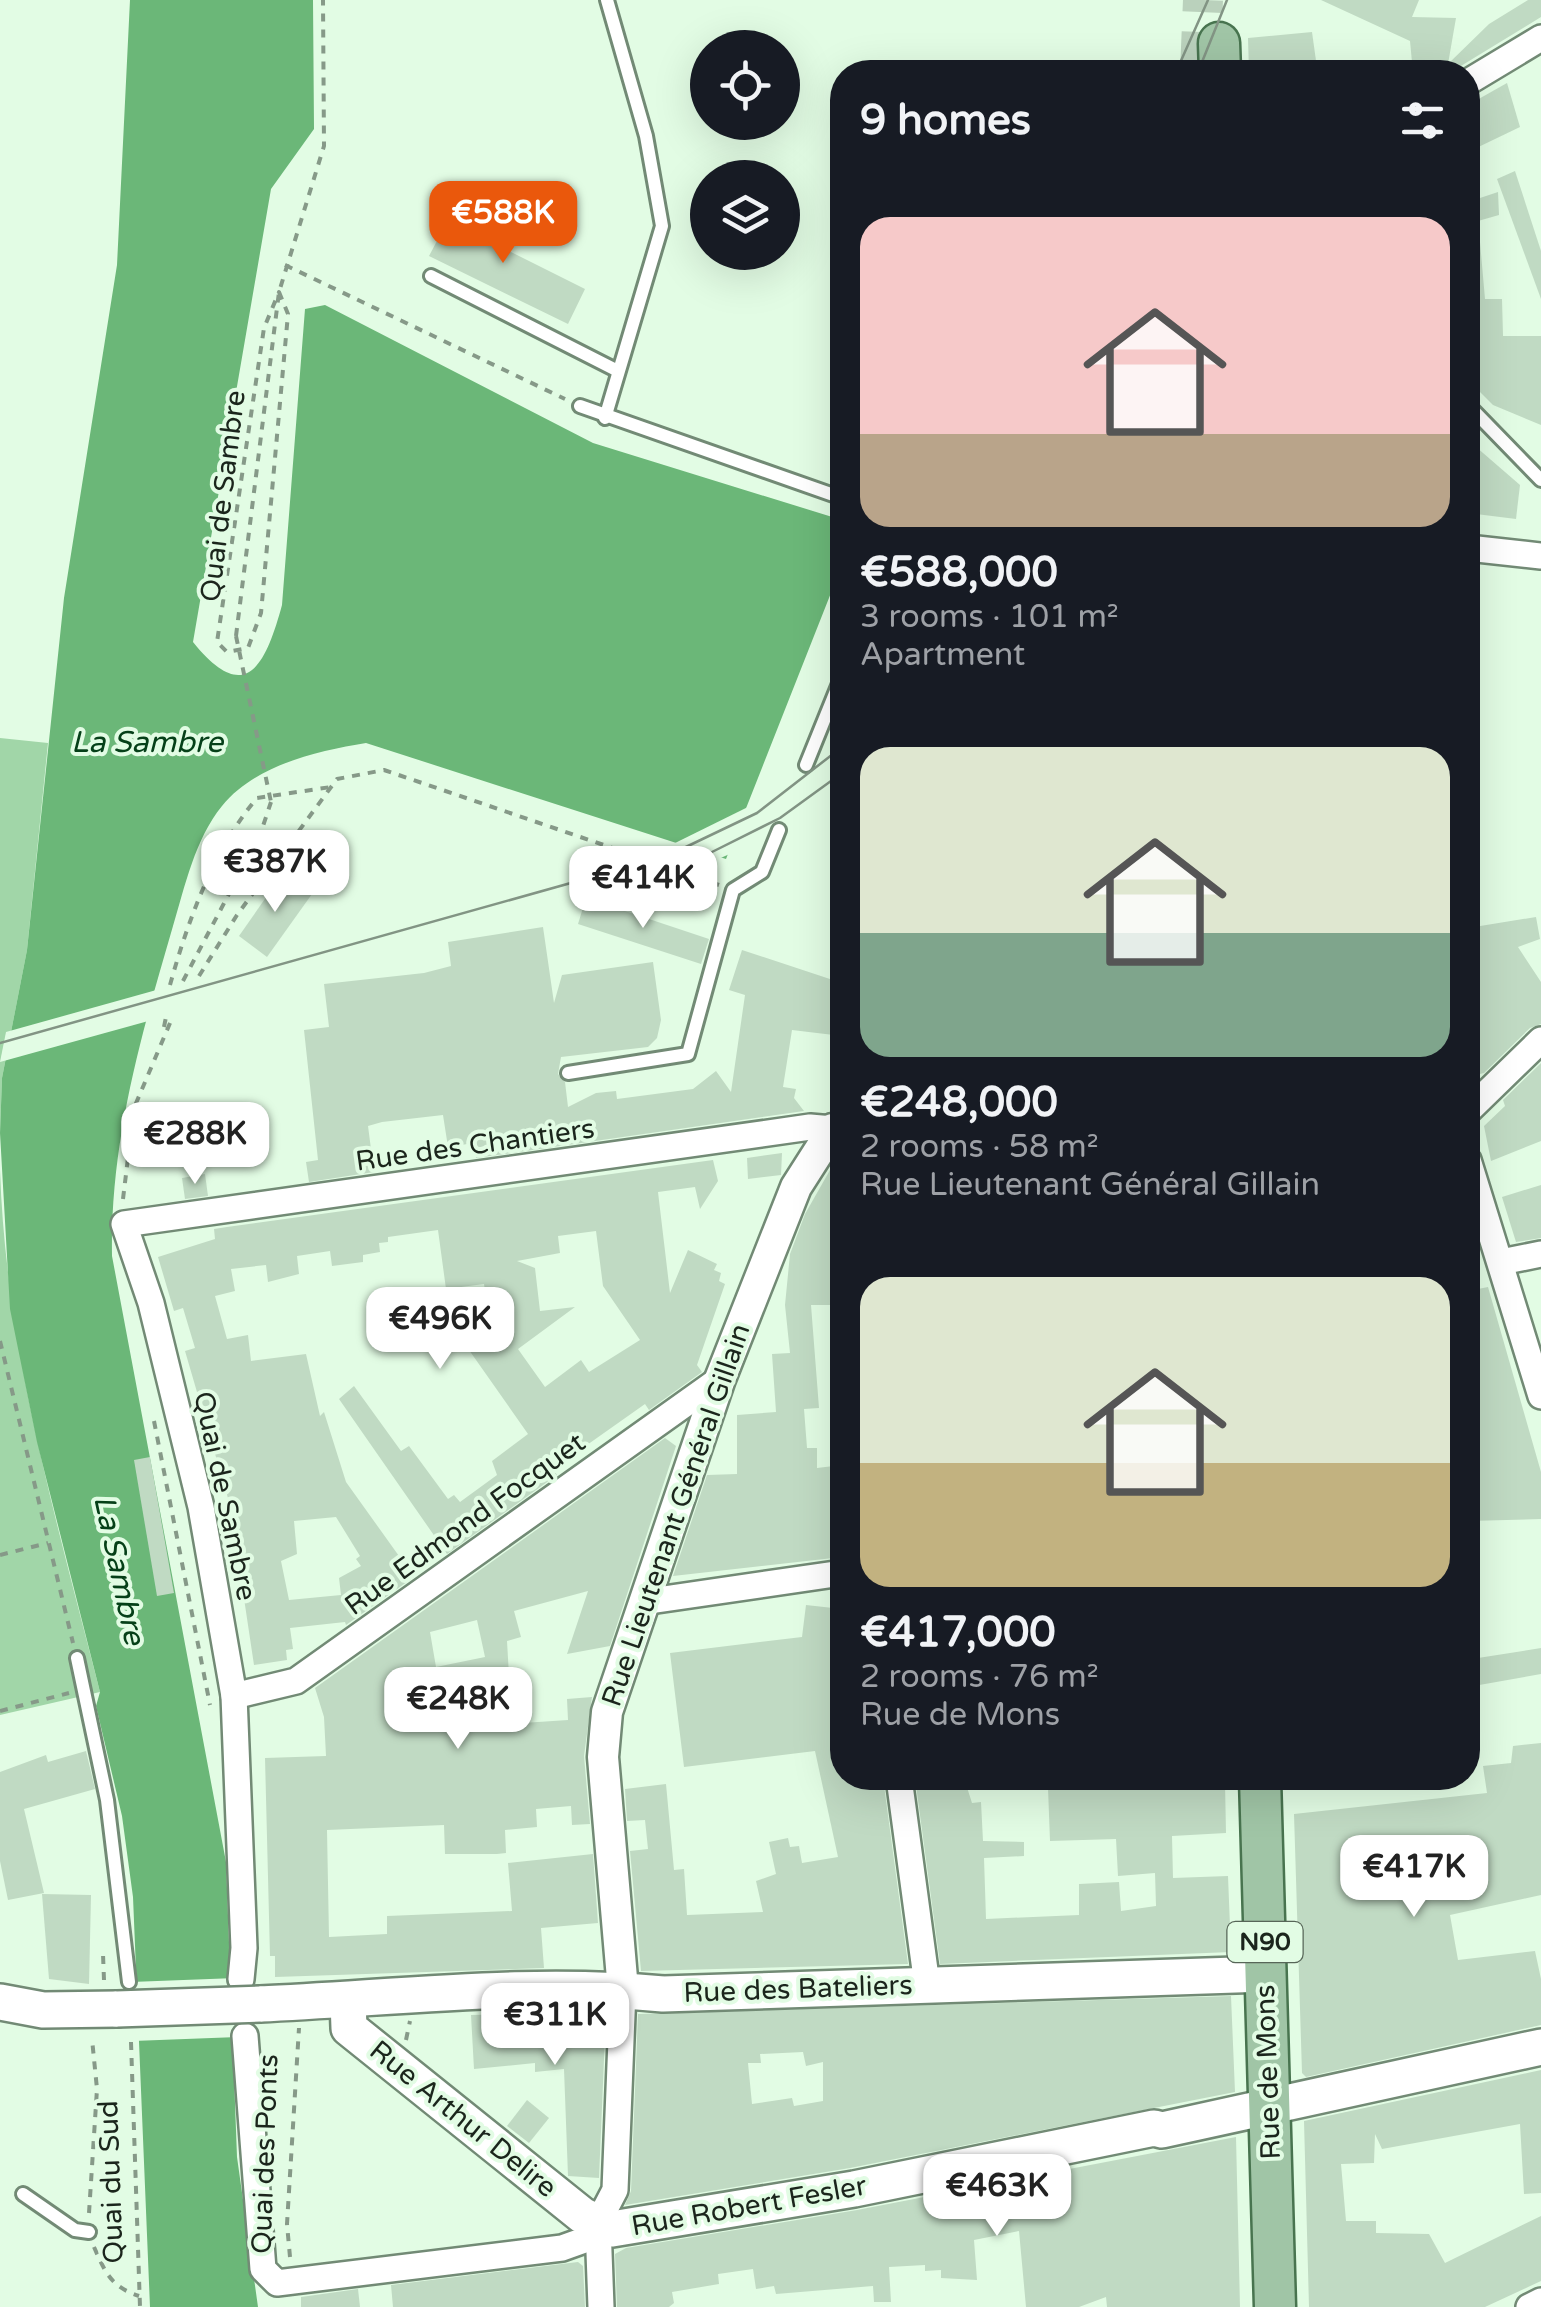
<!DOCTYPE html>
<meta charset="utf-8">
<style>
body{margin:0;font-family:"Varela Round",sans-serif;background:#20242c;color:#f1f3f6;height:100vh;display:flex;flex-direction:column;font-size:38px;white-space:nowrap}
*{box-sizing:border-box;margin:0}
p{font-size:32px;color:#9ea1a6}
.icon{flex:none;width:55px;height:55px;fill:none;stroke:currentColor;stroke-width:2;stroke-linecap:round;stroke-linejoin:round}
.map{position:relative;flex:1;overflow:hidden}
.sheet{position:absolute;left:830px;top:60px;width:650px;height:1730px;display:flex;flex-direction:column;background:#171b24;border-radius:40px;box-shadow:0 10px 40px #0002}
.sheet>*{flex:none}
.fabs{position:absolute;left:690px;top:30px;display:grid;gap:20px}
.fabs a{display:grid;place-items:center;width:110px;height:110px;border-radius:50%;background:#171b24;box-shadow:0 10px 40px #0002;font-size:50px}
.price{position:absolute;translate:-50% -85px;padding:0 22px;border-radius:20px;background:#fff;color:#222;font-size:32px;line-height:65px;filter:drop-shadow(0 2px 5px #0008)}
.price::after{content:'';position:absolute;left:50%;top:60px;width:30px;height:22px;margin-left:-15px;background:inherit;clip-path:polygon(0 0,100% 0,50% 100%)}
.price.selected{background:#ea580c;color:#fff}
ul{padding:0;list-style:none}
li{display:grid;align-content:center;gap:20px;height:530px;padding:0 30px}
li span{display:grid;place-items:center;height:310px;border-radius:30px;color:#555}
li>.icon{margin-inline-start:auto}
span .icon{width:180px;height:180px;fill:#fffc;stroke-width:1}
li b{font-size:42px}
h2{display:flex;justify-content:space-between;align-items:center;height:120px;padding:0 30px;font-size:42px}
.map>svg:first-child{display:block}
.green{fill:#a1d6a8}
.water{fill:#6bb778}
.pier{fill:#e2fce4}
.building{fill:#c0dac3;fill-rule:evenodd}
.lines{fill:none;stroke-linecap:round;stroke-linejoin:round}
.primary-tunnel{stroke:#bad1bc;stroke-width:40;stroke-dasharray:40 20;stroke-linecap:butt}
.service-casing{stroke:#728a75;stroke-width:18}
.minor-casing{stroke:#728a75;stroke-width:30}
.tertiary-casing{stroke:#728a75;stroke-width:35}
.secondary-casing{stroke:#728a75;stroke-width:40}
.primary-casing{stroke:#48744f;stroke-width:45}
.path{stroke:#869988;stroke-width:4;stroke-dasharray:8 8;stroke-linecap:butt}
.service{stroke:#fff;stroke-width:12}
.minor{stroke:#fff;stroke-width:25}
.tertiary{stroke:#fff;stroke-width:30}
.secondary{stroke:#fff;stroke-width:35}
.primary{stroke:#a0c5a6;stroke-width:40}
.tram{stroke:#829484;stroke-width:2.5}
.secondary-bridge-casing{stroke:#728a75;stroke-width:40;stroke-linecap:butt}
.path-bridge{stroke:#869988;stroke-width:4;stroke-dasharray:8 8;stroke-linecap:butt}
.secondary-bridge{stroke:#fff;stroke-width:35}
.labels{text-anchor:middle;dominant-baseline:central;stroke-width:8;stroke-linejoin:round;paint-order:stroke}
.shield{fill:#e2fce4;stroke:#576658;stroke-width:2.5}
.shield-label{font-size:25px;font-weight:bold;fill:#1b251c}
.street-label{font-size:28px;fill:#1b251c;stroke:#e2fce4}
.water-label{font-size:30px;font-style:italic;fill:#054018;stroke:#e2fce4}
</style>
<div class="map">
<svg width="1541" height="2307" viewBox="0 0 1541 2307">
<rect width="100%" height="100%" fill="#e2fce4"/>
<g class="green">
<polygon points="0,738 48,743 27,950 2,1078 0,1133"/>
<path d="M0 1170C6 1349 56 1519 100 1692L0 1715Z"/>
</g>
<path class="water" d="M130 0H313L314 129 271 189 193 642C246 708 266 664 282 605L305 309 325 305 593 443 842 520V565L726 859 366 743C317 751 255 765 222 806 195 839 185 886 173 926 141 1036 110 1141 112 1256L226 1862 237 2157 258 2307H150L133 1897 122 1816 96 1706 100 1692 37 1442 10 1309 0 1133 2 1078 27 950 64 598 117 265Z"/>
<g class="pier">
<polygon points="752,805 734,852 714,861 669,846"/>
<polygon points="160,989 152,1020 0,1062 6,1032"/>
<polygon points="236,1978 238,2037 133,2041 131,1982"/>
</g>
<g class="building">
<polygon points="1321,0 1419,0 1412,17 1456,18 1448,64 1489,24 1528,0 1541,0 1541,17 1451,72 1442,72 1447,64 1412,62 1410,41"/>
<polygon points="1312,32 1317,68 1249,72 1248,38"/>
<polygon points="1507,83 1520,127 1468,152 1468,105"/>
<polygon points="1515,171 1541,251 1541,299 1497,179"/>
<polygon points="1498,192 1499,215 1478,221 1471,201"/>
<polygon points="456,205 505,230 497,245 585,289 568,324 429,256"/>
<polygon points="1480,242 1485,299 1502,299 1503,336 1541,336 1541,425 1493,405 1468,380 1468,243"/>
<polygon points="1468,440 1520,485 1516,519 1468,513"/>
<polygon points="283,873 312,894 267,957 239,936"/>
<polygon points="586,898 709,939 701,964 578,924"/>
<polygon points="1536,917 1540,939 1518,947 1541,982 1541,1024 1530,1028 1484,1073 1468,1077 1468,928"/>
<polygon points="543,927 554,1003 562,975 653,962 661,1020 657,1038 648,1047 561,1057 558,1074 565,1082 568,1107 596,1093 616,1091 617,1099 693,1089 716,1071 731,1092 745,995 729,990 742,950 842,983 842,1036 792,1030 783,1087 796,1089 794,1098 804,1111 476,1158 474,1143 448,1147 443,1115 382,1122 368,1126 374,1172 309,1182 306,1162 318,1160 304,1030 329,1027 324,984 424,973 451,966 448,942"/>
<polygon points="1541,1063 1541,1141 1491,1161 1484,1126 1505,1106 1503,1100"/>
<polygon points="842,1149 842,1287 834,1286 831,1305 811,1305 819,1408 804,1409 807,1448 817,1448 817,1468 842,1465 842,1557 673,1576 707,1475 737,1474 737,1415 776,1412 772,1354 790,1353 785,1305 790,1254 805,1214"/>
<polygon points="782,1153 781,1175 748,1179 747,1158"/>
<path d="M713 1160 718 1181 700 1209 695 1187 658 1192 670 1293 688 1250 717 1264 714 1270 721 1273 719 1281 725 1284 697 1365 702 1372 649 1410 645 1404 553 1469 557 1475 447 1554 339 1399 354 1386 401 1451 409 1446 448 1499 454 1495 460 1502 497 1475 492 1461 528 1434 469 1350 492 1340 484 1284 446 1289 438 1230 388 1237V1242L379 1243 380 1252 363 1255V1262L332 1266 330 1251 297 1256 299 1274 268 1282 266 1265 231 1269 235 1291 215 1296 227 1339 248 1335 251 1361 306 1354 320 1416 324 1412 346 1482 414 1577 346 1625 345 1622 290 1628 293 1649 286 1650 287 1660 254 1665 230 1505 185 1351 195 1348 183 1308 174 1311 158 1257 215 1239 214 1229 227 1227ZM596 1231 603 1286 640 1340 589 1372 581 1360 545 1387 518 1349 575 1307 540 1311 535 1268 517 1261 560 1253 558 1236ZM336 1517 360 1556 356 1559 361 1566 339 1578 341 1595 289 1600 281 1561 297 1554 294 1521Z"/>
<polygon points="205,1174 208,1196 185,1199 182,1178"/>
<polygon points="1541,1185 1541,1238 1516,1242 1502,1197"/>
<polygon points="1488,1287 1541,1472 1541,1519 1468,1521 1468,1447 1472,1447 1468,1416 1468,1291"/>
<path d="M665 1438 676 1446 610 1646 567 1654 588 1591 514 1611 521 1637 507 1641 510 1693 432 1699 434 1729 568 1720 567 1699 592 1697 584 1756 590 1824 572 1825 571 1806 536 1809 537 1827 505 1830 506 1853 497 1854H445L444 1825 327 1830 329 1937 387 1934V1916L512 1911 508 1863 593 1854 598 1923 541 1928 544 1968 275 1977V1956H270L265 1758 326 1756 324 1717 315 1688ZM477 1620 485 1657 436 1667 430 1632Z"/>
<polygon points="150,1457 174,1593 157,1596 134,1460"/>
<polygon points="806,1605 842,1609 842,1779 883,1778 908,1964 641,1971 630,1851 648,1849 645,1820 627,1821 625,1789 666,1784 674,1870 684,1869 687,1915 763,1912 756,1881 776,1874 769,1842 788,1838 790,1847 799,1846 802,1863 838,1857 815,1751 684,1767 670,1653 802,1637"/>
<polygon points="1541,1648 1541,1674 1468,1687 1468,1671 1480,1669 1478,1658"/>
<polygon points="1541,1743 1541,1895 1450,1915 1458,1960 1535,1951 1541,1979 1541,2025 1306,2077 1302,2073 1294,1814 1487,1793 1483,1766 1511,1763 1513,1746"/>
<polygon points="86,1751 95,1789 24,1809 44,1893 8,1900 0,1861 0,1772 46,1755 48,1762"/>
<polygon points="915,1778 964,1778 972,1803 981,1802 983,1841 1024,1842 1024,1856 984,1858 986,1919 1079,1915 1079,1884 1119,1882 1121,1911 1156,1906 1155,1873 1118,1876 1116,1839 1050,1841 1048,1788 1225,1783 1226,1833 1172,1836 1173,1878 1228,1876 1231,1952 940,1964"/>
<polygon points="42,1894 91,1895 89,1984 49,1979"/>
<path d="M1231 1996 1235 2092 850 2168 625 2205 631 2191 638 2014ZM803 2052 806 2066 823 2062V2101L794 2106 792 2098 752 2104 748 2063H761L760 2054Z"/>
<polygon points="606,2012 599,2178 568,2176 564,2069 535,2072 535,2063 474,2069 471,2015"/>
<polygon points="1541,2070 1541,2193 1524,2194 1520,2124 1382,2149 1375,2134 1374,2163 1341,2164 1346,2221 1376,2221 1376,2233 1429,2234 1445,2263 1541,2216 1541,2281 1485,2307 1309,2307 1304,2121"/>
<polygon points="527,2100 549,2118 529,2143 507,2126"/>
<polygon points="1236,2137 1240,2307 1107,2307 1106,2297 1079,2307 1026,2307 1019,2231 974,2240 977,2280 941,2278 941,2270 925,2271 925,2265 889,2267 891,2302 874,2302 873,2286 776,2294 774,2286 756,2289 753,2269 718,2274 719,2284 672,2292 674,2303 669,2307 617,2307 615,2254 626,2248 857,2210"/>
<polygon points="578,2262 583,2266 585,2307 393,2307 391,2285"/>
<polygon points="358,2289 360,2307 301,2307 301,2297"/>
</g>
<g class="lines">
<polyline class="primary-tunnel" points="1200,72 1203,0"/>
<defs>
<g id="service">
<polyline points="431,276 618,371"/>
<polyline points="1468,405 1541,480"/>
<polyline points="580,406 842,498"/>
<polyline points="605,418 662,226 646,136 607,0"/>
<polyline points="806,765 842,676"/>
<polyline points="568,1073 688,1054 733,890 762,872 779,830"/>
<polyline points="77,1658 107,1800 129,1982"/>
<polyline points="23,2194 75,2230 89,2232"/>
</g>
<g id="minor">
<polyline points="1468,82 1541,38"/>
<polyline points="1468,548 1541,556"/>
<polyline points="1468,1111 1541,1040"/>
<polyline points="1468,1160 1541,1396"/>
<polyline points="1501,1262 1541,1254"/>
<polyline points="643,1602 842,1573"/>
<polyline points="234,1696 296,1681 720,1379"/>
<polyline points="899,1778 927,1985"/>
<polyline points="241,1979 244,1948 234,1696 201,1507 151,1303 124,1224 810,1127 833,1129"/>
<polyline points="245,2036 263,2269 277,2283 562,2248 590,2238 615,2190 623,1990"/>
<polyline points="598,2225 601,2307"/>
<polyline points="1529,2307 1541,2301"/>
</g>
<polyline id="tertiary" points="623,1990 603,1757 607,1712 720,1379 796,1187 833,1129 842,1128"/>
<g id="secondary">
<polyline points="348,2001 349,2028 582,2215 612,2229 854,2189 1154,2128 1162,2130 1541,2047"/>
<polyline points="0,2002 43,2010 117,2009"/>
<path d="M260 2004C393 1998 530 1981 663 1994L1266 1974"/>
</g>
<g id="primary">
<polyline points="1219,43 1220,72"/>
<polyline points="1260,1778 1275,2307"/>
</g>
</defs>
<use href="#service" class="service-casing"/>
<use href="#minor" class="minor-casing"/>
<use href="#tertiary" class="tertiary-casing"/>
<use href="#secondary" class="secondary-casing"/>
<use href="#primary" class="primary-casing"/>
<g class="path">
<polyline points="285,265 565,399"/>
<polygon points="279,292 288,314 261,613 248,648 227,652 217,642 264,328"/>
<polyline points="236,636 279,292 324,146 323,0"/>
<polyline points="684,873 719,885"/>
<polyline points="199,976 237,915 337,779 384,770 636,856"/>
<polyline points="183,981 260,835 271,802"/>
<path d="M170 985C188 920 214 849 257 798L331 787"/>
<polyline points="164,1027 166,1017"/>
<polyline points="123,1199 134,1108 173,1016"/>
<polyline points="0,1341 73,1643"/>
<polyline points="154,1421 210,1705"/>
<polyline points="0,1555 48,1543"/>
<polyline points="0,1711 69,1693"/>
<polyline points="104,1980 103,1954 107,1954"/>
<polyline points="406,2040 410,2021"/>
<polyline points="131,2042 140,2307"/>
<polyline points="89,2213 97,2089 92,2039"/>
<path d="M94 2247C105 2272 111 2287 139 2296"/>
<polyline points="290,2257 287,2224 299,2028"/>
</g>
<use href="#service" class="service"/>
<use href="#minor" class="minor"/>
<use href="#tertiary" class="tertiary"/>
<use href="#secondary" class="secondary"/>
<use href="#primary" class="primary"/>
<g class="tram">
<polyline points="1176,72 1208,0"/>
<polyline points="1198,72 1227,0"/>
<polyline points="710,853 780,818 842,773"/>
<polyline points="0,1043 667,856 757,813 842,747"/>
</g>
<defs>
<polyline id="secondary-bridge" points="117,2009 260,2004"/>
</defs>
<use href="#secondary-bridge" class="secondary-bridge-casing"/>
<polyline class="path-bridge" points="236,636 271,802"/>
<use href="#secondary-bridge" class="secondary-bridge"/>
</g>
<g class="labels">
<rect class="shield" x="1227.5" y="1922" width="75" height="40" rx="8"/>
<g class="shield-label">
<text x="1265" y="1942">N90</text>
</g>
<g class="street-label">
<text transform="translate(223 496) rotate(-83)">Quai de Sambre</text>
<text transform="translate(475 1145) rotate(-8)">Rue des Chantiers</text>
<text transform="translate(225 1496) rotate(78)">Quai de Sambre</text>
<text transform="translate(676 1515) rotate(-71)">Rue Lieutenant Général Gillain</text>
<text transform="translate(465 1524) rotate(-36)">Rue Edmond Focquet</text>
<text transform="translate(798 1989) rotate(-2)">Rue des Bateliers</text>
<text transform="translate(1268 2072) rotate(-92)">Rue de Mons</text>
<text transform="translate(463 2119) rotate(39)">Rue Arthur Delire</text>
<text transform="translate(265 2154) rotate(-88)">Quai des Ponts</text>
<text transform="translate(111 2182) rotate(-92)">Quai du Sud</text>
<text transform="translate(749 2206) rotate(-10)">Rue Robert Fesler</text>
</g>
<g class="water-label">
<text x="147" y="742">La Sambre</text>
<text transform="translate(119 1570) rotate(78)">La Sambre</text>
</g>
</g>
</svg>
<div class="fabs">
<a><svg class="icon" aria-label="locate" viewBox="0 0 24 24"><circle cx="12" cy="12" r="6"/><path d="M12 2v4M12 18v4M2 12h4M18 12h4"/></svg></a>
<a><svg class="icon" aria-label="layers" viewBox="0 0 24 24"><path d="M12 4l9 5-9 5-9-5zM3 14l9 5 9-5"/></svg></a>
</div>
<b class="price selected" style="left:503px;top:266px">€588K</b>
<b class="price" style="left:275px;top:915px">€387K</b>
<b class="price" style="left:643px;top:931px">€414K</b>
<b class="price" style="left:195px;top:1187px">€288K</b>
<b class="price" style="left:440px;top:1372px">€496K</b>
<b class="price" style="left:458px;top:1752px">€248K</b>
<b class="price" style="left:1414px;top:1920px">€417K</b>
<b class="price" style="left:555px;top:2068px">€311K</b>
<b class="price" style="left:997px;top:2239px">€463K</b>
<section class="sheet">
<h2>9 homes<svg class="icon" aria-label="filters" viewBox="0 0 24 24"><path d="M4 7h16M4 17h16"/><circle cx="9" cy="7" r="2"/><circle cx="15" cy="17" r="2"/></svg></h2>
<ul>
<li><span style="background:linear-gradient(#f6c9c9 70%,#b9a48a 0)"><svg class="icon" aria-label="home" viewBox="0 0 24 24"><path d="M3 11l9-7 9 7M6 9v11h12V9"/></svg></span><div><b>€588,000</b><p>3 rooms · 101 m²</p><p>Apartment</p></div></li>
<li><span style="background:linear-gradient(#dfe7d0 60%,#7fa58c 0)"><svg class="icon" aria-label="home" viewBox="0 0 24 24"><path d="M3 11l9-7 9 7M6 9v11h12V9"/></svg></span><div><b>€248,000</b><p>2 rooms · 58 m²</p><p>Rue Lieutenant Général Gillain</p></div></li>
<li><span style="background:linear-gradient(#dfe7d0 60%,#c2b280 0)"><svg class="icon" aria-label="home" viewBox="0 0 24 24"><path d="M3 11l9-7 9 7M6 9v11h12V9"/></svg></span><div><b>€417,000</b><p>2 rooms · 76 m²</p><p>Rue de Mons</p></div></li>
</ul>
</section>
</div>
